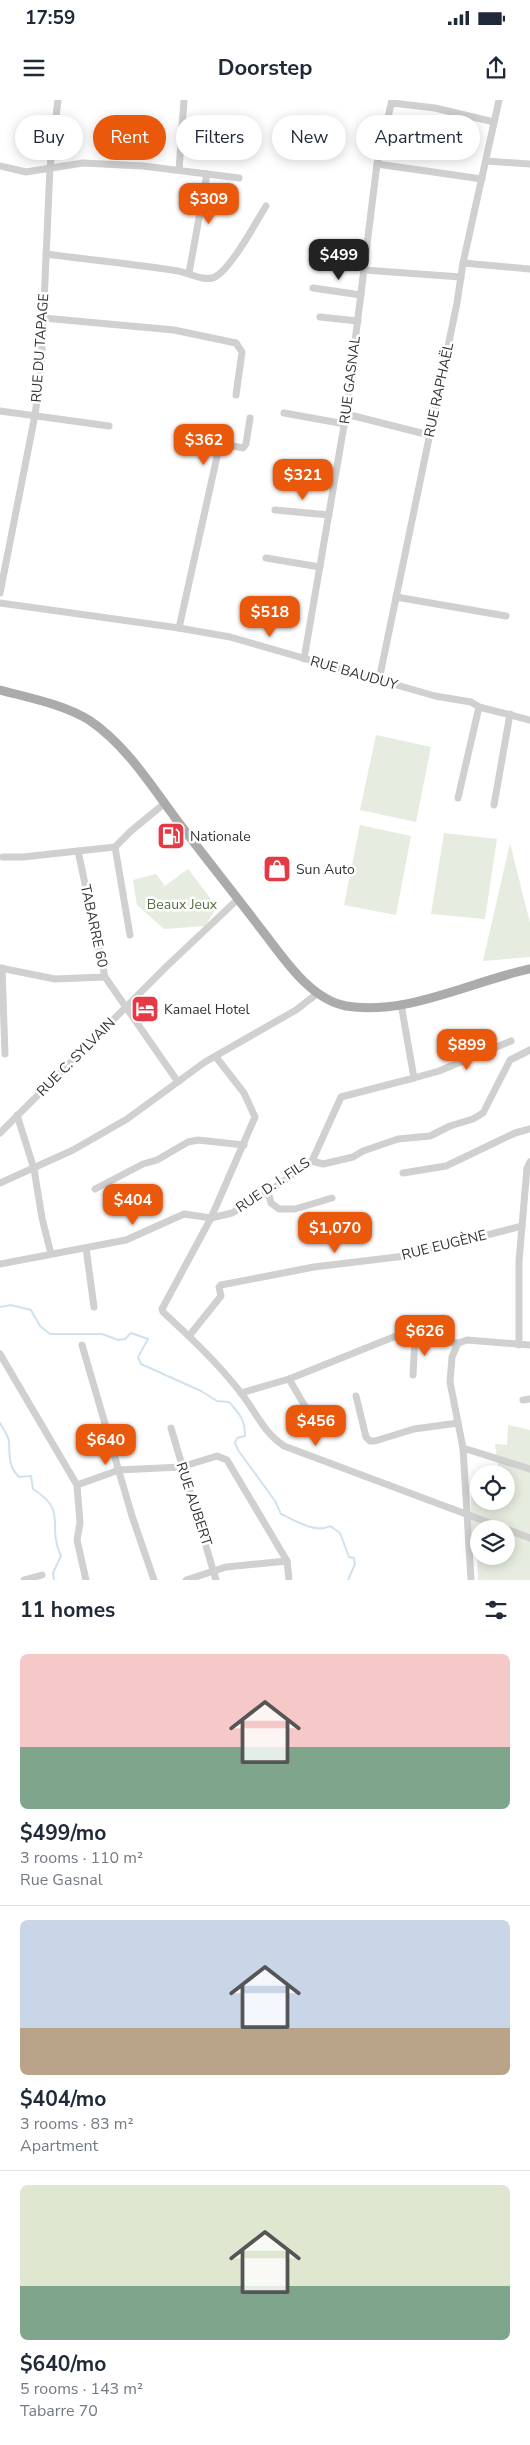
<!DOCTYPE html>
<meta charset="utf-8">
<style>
body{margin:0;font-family:"Nunito Sans",sans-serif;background:#f2f2f3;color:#1f2937;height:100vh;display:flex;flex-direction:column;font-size:19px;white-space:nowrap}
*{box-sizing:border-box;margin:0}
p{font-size:16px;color:#747a83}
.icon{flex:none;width:28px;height:28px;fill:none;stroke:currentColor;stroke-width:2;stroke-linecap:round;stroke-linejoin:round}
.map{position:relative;height:1480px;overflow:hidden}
.drawer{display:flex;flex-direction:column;background:#fff;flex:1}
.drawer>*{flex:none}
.banner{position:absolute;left:15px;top:15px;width:500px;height:45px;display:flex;gap:10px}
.buttons{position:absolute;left:470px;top:1365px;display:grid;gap:10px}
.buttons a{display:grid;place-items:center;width:45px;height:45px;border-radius:50%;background:#fff;box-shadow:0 2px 12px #0003;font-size:25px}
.price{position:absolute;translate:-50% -42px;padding:0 11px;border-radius:10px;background:#ea580c;color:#fff;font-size:16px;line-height:32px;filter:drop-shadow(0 1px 2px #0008)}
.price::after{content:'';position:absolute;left:50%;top:30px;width:15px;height:11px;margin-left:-8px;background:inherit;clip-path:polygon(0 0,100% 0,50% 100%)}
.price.active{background:#222;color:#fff}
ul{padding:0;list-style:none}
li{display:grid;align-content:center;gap:10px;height:265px;padding:0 20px}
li+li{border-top:1px solid #e0e1e3}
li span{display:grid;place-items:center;height:155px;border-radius:8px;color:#555}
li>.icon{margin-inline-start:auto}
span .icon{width:90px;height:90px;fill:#fffc;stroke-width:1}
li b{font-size:21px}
h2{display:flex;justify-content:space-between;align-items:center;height:60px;padding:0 20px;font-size:21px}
.chip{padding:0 18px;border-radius:22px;background:#fff;box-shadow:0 2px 12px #0003;font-size:18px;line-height:45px}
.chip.active{background:#ea580c;color:#fff}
.status{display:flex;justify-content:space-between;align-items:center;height:35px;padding:0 25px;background:#fff;direction:ltr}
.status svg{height:14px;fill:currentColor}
header{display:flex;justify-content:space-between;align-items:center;height:65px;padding:0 20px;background:#fff;font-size:22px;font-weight:700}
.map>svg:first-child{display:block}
.green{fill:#e6ecdf;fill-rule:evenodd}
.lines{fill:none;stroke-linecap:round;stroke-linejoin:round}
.stream{stroke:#cfe2ee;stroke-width:2}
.minor{stroke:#d0d0d0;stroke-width:7}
.major{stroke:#ababab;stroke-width:9}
.labels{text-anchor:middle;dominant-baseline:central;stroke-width:5;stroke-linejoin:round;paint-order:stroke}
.street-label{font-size:14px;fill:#333;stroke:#fff}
.poi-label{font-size:14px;fill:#333;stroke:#fff;text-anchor:start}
.park-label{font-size:14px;fill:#56703f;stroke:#fff}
</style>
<div class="status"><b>17:59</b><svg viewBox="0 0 49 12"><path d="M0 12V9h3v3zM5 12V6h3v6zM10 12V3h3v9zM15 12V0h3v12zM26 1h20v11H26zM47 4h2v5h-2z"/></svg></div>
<header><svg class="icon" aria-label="menu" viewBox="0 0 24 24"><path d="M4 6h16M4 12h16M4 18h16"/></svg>Doorstep<svg class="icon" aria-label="share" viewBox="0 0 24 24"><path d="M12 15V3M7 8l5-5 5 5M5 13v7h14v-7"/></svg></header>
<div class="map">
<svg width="530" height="1480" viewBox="0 0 530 1480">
<rect width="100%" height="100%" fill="#fff"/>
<g class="green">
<polygon points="376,635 431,647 416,722 360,710"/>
<polygon points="360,725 411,736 396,815 344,805"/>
<polygon points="444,733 497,739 485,819 431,814"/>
<polygon points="510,743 530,823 530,857 483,861"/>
<polygon points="188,769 217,807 205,826 164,829 137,805 133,780 156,774 165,786"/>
<path d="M508 1325 530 1330V1480H478L477 1454 470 1424 472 1385H479V1401H506V1374H499L495 1344 507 1345ZM479 1429H506V1456H479Z"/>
</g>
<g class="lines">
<g class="stream">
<path d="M0 1207 11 1205 31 1210 40 1226 50 1234H102L118 1240 125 1239 131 1233 148 1239 138 1257 141 1264 201 1291 217 1301 229 1302C240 1314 245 1320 245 1336L237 1338 235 1343 238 1350 275 1401 281 1414C294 1420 316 1434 330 1426L340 1433 349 1457 354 1458 355 1464 348 1480"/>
<path d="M0 1323C3 1329 9 1336 9 1342 10 1357 8 1366 19 1377L31 1376 33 1389C69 1412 46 1424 61 1456L53 1473 54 1480"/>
</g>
<g class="minor">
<polyline points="392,3 435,8 494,22"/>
<polyline points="486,61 530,64"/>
<polyline points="377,64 482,79"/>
<polyline points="0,66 26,72 83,63 143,66 239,78"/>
<polyline points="179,70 184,0"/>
<path d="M46 154C90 160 134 164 178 171 189 173 205 182 215 177 231 169 256 122 266 106"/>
<polyline points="463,163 530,169"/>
<polyline points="364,170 461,177"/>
<polyline points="189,173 207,74"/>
<polyline points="313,188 361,195"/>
<polyline points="320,217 358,221"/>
<polyline points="43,218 174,230 236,243 242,252 236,295"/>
<polyline points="0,311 109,326"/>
<polyline points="284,313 345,324"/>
<polyline points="346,314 429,335"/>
<polyline points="179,335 243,348 246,344 250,318"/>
<polyline points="275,410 329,415"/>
<polyline points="266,458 320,467"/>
<polyline points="0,493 35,315 41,271 50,67 58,0"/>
<polyline points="396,497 506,516"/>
<polyline points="0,503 179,528 230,537 435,596 471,602 479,607 530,620"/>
<polyline points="179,528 220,343"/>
<polyline points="304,559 346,314 377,64 392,0"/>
<polyline points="379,580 457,203 463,163 499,0"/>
<polyline points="458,698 479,607"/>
<polyline points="165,703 131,731 115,747 78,751 105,877 178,982"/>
<polyline points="494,705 510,614"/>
<polyline points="115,747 130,835"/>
<polyline points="3,757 23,757 78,751"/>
<polyline points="0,868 55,879 105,877"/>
<polyline points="2,868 5,954"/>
<path d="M401 904 414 978 341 997 312 1061 268 1092 232 1113 211 1118 162 1209 163 1212C190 1237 218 1263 241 1293 256 1312 263 1332 284 1346L530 1438"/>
<polyline points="414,978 439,971 511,941"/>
<polyline points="17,1015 34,1069 42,1118 51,1154"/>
<polyline points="0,1033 167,866 238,799"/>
<polyline points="312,1061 323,1064 353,1057 363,1051 398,1039 430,1036 450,1026 473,1019 483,1013 510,960 530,950"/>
<polyline points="403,1073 446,1066 515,1033 530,1029"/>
<polyline points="0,1083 73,1050 127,1019 205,962 296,910 318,893"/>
<polyline points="95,1089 143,1064 157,1060 188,1042 198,1040 244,1045"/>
<polyline points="268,1092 271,1103 279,1109 295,1109 332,1098"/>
<polyline points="86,1148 94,1207"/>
<polyline points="0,1164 126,1140 184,1114 211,1118 255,1017 244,993 216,957"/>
<polyline points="189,1236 221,1196 219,1187 221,1185 314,1167 405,1156 522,1126"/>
<polyline points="82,1245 132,1416 154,1480"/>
<polyline points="519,1245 519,1161 527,1068 530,1062"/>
<polyline points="0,1254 77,1385 80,1423 77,1440 86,1480"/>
<polyline points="413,1275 415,1238"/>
<polyline points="289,1279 306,1308"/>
<polyline points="241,1293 289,1279 396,1236 458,1243"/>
<polyline points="356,1296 366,1337 370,1341 375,1341 414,1329 458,1323"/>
<polyline points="523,1300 530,1299"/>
<polyline points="171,1328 216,1480"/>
<polyline points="463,1348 530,1369"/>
<polyline points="77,1385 119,1370 181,1367 217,1356 227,1360 287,1461 289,1480"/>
<polyline points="24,1480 42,1475"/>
<polyline points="186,1480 226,1467 287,1461"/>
<polyline points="471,1480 463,1348 450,1282 452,1257 458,1243 467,1240 530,1245"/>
</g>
<path class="major" d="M0 590C30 598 62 604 89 620 125 644 151 685 176 719 204 756 233 792 261 829 283 857 309 899 346 906 407 916 472 881 530 869"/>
</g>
<defs>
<symbol id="fuel-square" viewBox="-11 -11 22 22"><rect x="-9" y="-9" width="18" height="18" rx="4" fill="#e63946" stroke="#fff"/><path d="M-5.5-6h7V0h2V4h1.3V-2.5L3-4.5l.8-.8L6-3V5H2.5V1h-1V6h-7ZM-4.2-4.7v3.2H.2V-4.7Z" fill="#fff"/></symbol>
<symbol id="shop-square" viewBox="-11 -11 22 22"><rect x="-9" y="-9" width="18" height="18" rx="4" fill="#e63946" stroke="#fff"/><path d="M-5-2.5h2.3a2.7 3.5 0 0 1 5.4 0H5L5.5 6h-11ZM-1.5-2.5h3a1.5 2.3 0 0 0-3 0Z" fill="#fff"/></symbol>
<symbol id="hotel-square" viewBox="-11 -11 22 22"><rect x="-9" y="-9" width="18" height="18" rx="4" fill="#e63946" stroke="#fff"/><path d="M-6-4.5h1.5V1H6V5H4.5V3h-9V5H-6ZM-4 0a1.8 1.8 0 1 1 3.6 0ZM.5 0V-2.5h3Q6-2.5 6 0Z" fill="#fff"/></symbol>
</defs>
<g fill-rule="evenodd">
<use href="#fuel-square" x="155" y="720" width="32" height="32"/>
<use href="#shop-square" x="261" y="753" width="32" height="32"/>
<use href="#hotel-square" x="129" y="893" width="32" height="32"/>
</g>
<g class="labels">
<g class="street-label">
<text transform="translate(40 248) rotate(-86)">RUE DU TAPAGE</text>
<text transform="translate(350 280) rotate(-83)">RUE GASNAL</text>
<text transform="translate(439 290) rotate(-78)">RUE RAPHAËL</text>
<text transform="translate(354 573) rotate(16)">RUE BAUDUY</text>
<text transform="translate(94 826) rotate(78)">TABARRE 60</text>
<text transform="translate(76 957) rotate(-45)">RUE C. SYLVAIN</text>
<text transform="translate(273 1085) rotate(-34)">RUE D. I. FILS</text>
<text transform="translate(444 1145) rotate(-14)">RUE EUGÈNE</text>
<text transform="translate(194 1404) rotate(72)">RUE AUBERT</text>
</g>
<g class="poi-label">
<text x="190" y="736">Nationale</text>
<text x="296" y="769">Sun Auto</text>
<text x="164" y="909">Kamael Hotel</text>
</g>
<g class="park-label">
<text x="182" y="804">Beaux Jeux</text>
</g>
</g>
</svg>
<div class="buttons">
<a><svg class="icon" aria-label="locate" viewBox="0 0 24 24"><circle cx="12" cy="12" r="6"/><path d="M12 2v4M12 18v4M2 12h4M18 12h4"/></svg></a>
<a><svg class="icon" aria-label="layers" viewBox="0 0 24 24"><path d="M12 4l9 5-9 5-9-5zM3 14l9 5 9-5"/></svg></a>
</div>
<b class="price" style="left:209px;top:125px">$309</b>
<b class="price active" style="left:339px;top:181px">$499</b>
<b class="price" style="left:204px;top:366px">$362</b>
<b class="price" style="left:303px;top:401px">$321</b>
<b class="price" style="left:270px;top:538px">$518</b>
<b class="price" style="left:467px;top:971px">$899</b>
<b class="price" style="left:133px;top:1126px">$404</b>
<b class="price" style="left:335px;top:1154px">$1,070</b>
<b class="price" style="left:425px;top:1257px">$626</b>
<b class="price" style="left:316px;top:1347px">$456</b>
<b class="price" style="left:106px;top:1366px">$640</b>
<div class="banner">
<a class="chip">Buy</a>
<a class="chip active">Rent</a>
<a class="chip">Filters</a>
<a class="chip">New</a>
<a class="chip">Apartment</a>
</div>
</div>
<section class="drawer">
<h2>11 homes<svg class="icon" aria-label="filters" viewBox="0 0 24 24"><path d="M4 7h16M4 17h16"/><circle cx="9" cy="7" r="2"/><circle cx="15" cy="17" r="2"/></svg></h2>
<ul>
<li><span style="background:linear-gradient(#f6c9c9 60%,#7fa58c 0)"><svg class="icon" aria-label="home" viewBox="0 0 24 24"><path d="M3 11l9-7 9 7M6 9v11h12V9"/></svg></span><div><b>$499/mo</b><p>3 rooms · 110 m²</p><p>Rue Gasnal</p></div></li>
<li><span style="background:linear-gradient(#c9d6e8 70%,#b9a48a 0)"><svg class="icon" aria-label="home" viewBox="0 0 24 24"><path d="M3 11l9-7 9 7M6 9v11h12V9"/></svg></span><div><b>$404/mo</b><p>3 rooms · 83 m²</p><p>Apartment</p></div></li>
<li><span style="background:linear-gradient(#dfe7d0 65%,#7fa58c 0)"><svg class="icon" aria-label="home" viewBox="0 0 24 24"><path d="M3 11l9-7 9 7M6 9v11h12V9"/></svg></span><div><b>$640/mo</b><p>5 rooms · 143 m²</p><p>Tabarre 70</p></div></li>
</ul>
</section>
